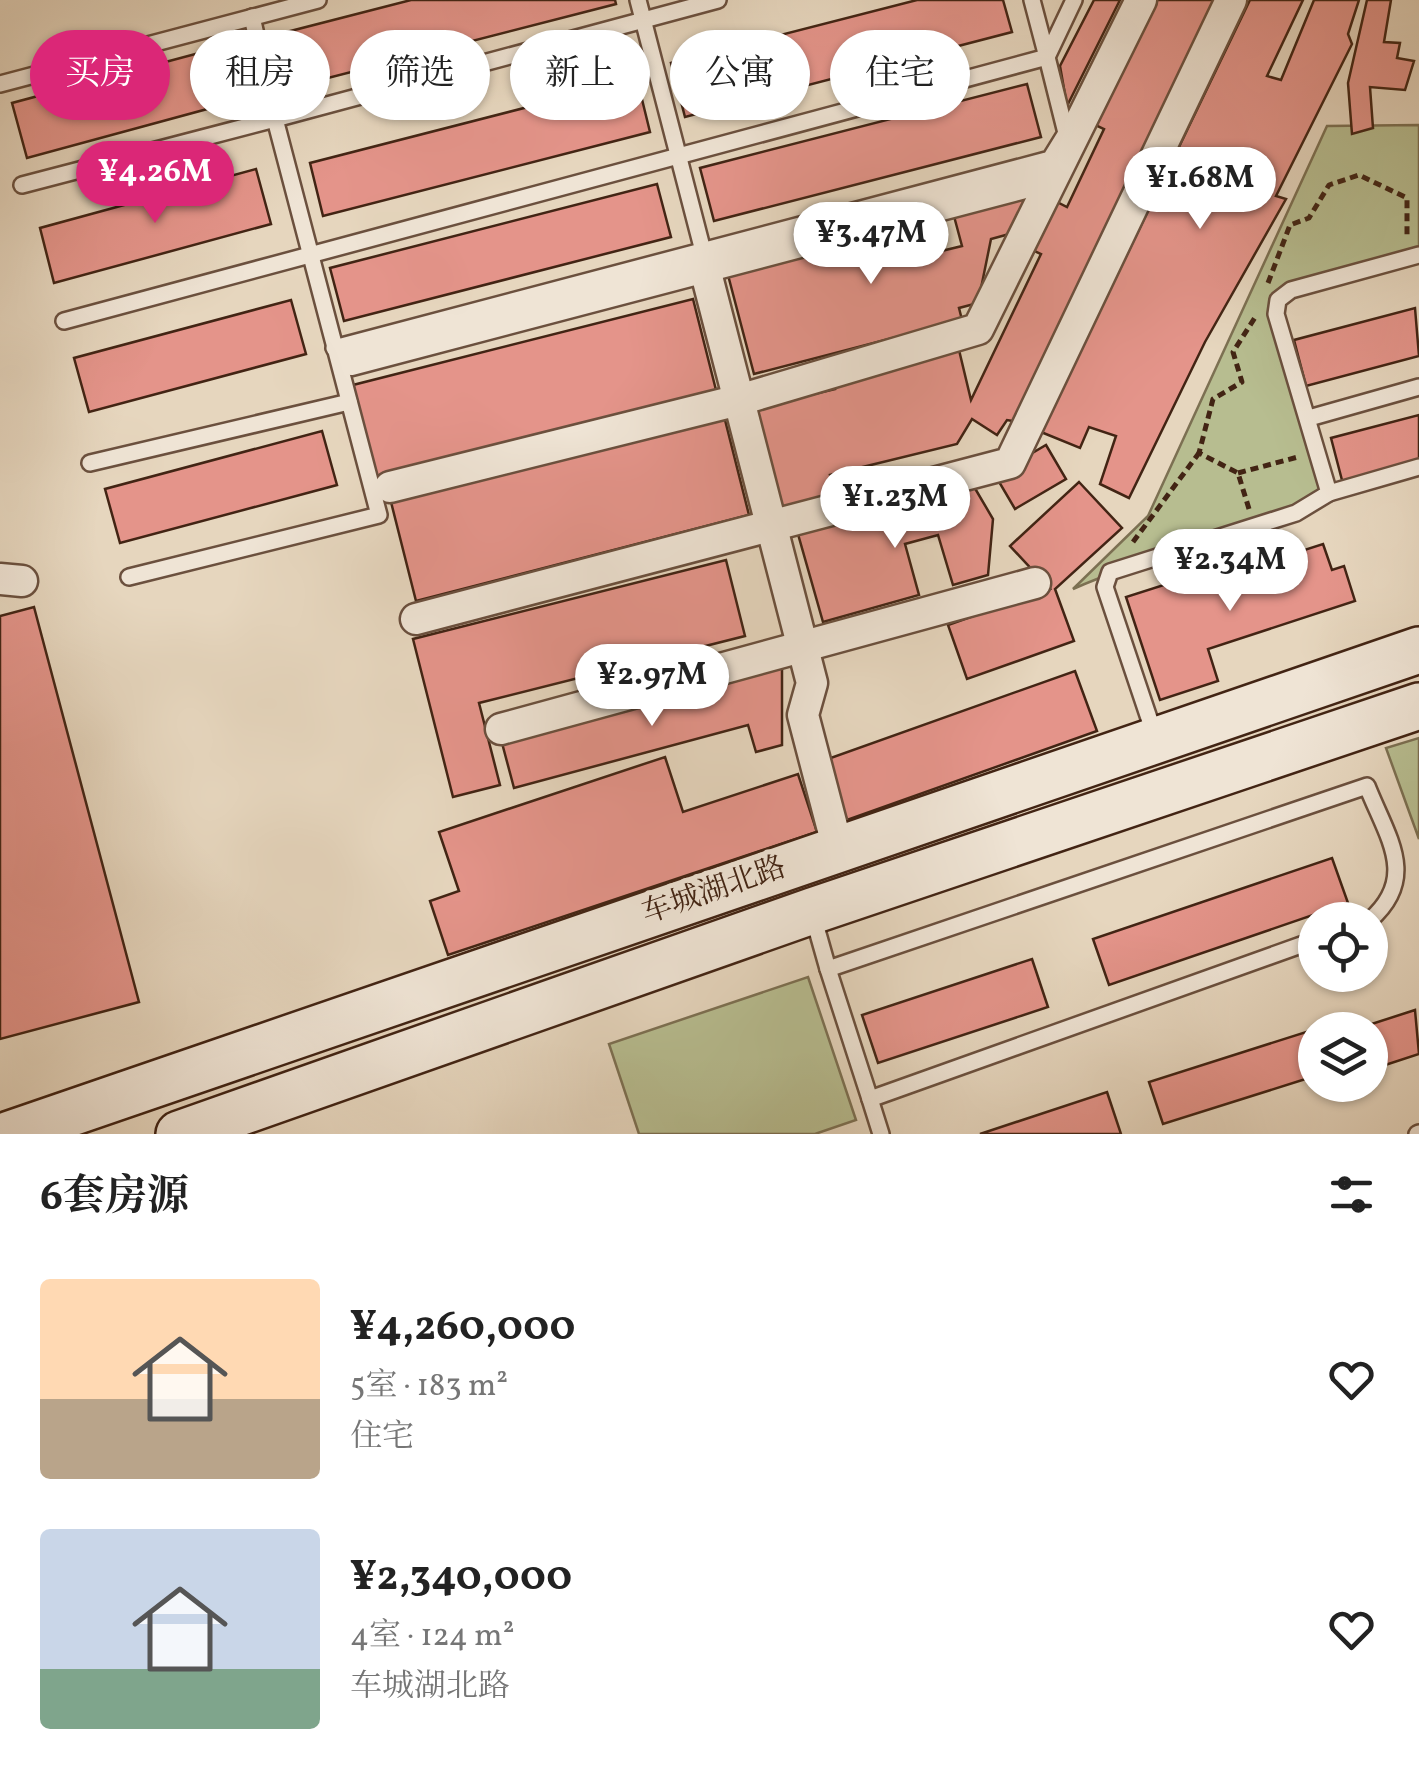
<!DOCTYPE html>
<html lang="zh">
<meta charset="utf-8">
<style>
body{margin:0;font-family:Vollkorn,"Noto Serif SC",serif;background:#f6f6f6;color:#222;height:100vh;display:flex;flex-direction:column;font-size:38px;white-space:nowrap}
*{box-sizing:border-box;margin:0}
p{font-size:32px;color:#767676}
.icon{flex:none;width:55px;height:55px;fill:none;stroke:currentColor;stroke-width:2;stroke-linecap:round;stroke-linejoin:round}
.map{position:relative;height:1134px;overflow:hidden}
.sheet{display:flex;flex-direction:column;background:#fff;flex:1}
.sheet>*{flex:none}
.banner{position:absolute;left:30px;top:30px;width:1360px;height:90px;display:flex;gap:20px}
.controls{position:absolute;left:1298px;top:902px;display:grid;gap:20px}
.controls a{display:grid;place-items:center;width:90px;height:90px;border-radius:50%;background:#fff;box-shadow:0 2px 8px #0004;font-size:50px}
.price{position:absolute;translate:-50% -85px;padding:0 22px;border-radius:35px;background:#fff;color:#222;font-size:32px;line-height:65px;filter:drop-shadow(0 2px 5px #0008)}
.price::after{content:'';position:absolute;left:50%;top:60px;width:30px;height:22px;margin-left:-15px;background:inherit;clip-path:polygon(0 0,100% 0,50% 100%)}
.price.selected{background:#db2777;color:#fff}
ul{padding:0;list-style:none}
li{display:flex;align-items:center;gap:30px;height:250px;padding:0 40px}
li span{display:grid;place-items:center;flex:none;width:280px;height:200px;border-radius:10px;color:#555}
li>.icon{margin-inline-start:auto}
span .icon{width:120px;height:120px;fill:#fffc;stroke-width:1}
li b{font-size:42px}
h2{display:flex;justify-content:space-between;align-items:center;height:120px;padding:0 40px;font-size:42px}
.chip{padding:0 35px;border-radius:45px;background:#fff;box-shadow:0 2px 8px #0004;font-size:35px;line-height:90px}
.chip.selected{background:#db2777;color:#fff}
.map>svg:first-child{display:block}
.green{fill:#b7bd90;stroke:#7c7052;stroke-width:2.5}
.building{fill:#e4948a;stroke:#422414;stroke-width:2.5}
.lines{fill:none;stroke-linecap:round;stroke-linejoin:round}
.service-casing{stroke:#6b503e;stroke-width:20}
.minor-casing{stroke:#6b503e;stroke-width:35}
.secondary-casing{stroke:#422414;stroke-width:50}
.path{stroke:#422414;stroke-width:5;stroke-dasharray:8 5;stroke-linecap:butt}
.service{stroke:#efe4d5;stroke-width:15}
.minor{stroke:#efe4d5;stroke-width:30}
.secondary{stroke:#efe4d5;stroke-width:45}
.labels{text-anchor:middle;dominant-baseline:central;stroke-width:10;stroke-linejoin:round;paint-order:stroke}
.street-label{font-size:30px;fill:#422414;stroke:#efe4d5}
</style>
<div class="map">
<svg width="1419" height="1134" viewBox="0 0 1419 1134">
<rect width="100%" height="100%" fill="#e6d6be"/>
<filter id="stains"><feTurbulence type="fractalNoise" baseFrequency=".002" numOctaves="4"/><feColorMatrix values="0 0 0 0 .2 0 0 0 0 .09 0 0 0 0 .02 0 0 0 .5 -.17"/></filter>
<radialGradient id="worn" r=".72"><stop offset=".6" stop-color="#630" stop-opacity="0"/><stop offset="1" stop-color="#630" stop-opacity=".3"/></radialGradient>
<g class="green">
<path d="M1419 125V255L1278 300 1329 493C1251 540 1155 552 1073 589L1148 516 1327 126Z"/>
<polygon points="1419,738 1419,839 1386,748"/>
<polygon points="808,977 856,1120 815,1134 639,1134 609,1044"/>
</g>
<g class="building">
<polygon points="411,0 615,0 616,4 289,88 275,35"/>
<polygon points="917,0 1003,0 1012,32 685,117 671,63"/>
<polygon points="1094,0 1120,0 1067,106 1060,66"/>
<polygon points="1152,0 1218,0 1013,421 1007,420 997,435 972,419 957,444 830,475 837,502 782,515 756,408 835,389 833,381 959,350 971,400 1041,254 1030,249 1053,200 1067,207 1104,129 1093,124"/>
<polygon points="1250,0 1303,0 1267,76 1281,80 1314,0 1359,0 1348,34 1352,44 1276,196 1286,199 1205,342 1129,498 1100,484 1116,436 1089,427 1080,448 1041,432"/>
<polygon points="1367,0 1391,0 1384,42 1400,43 1397,58 1414,61 1405,90 1370,87 1373,128 1352,134 1348,83"/>
<polygon points="229,45 244,99 27,158 12,103"/>
<polygon points="637,79 650,132 323,216 310,163"/>
<polygon points="1027,84 1041,137 714,221 700,168"/>
<polygon points="256,169 271,224 54,283 40,228"/>
<polygon points="657,184 671,237 344,321 330,268"/>
<polygon points="1028,185 1034,208 1024,230 991,239 978,303 959,308 962,320 754,374 728,275 917,226 925,255 962,246 951,205"/>
<polygon points="693,299 716,390 376,476 353,385"/>
<polygon points="291,300 306,354 89,412 74,358"/>
<polygon points="1415,308 1419,356 1306,386 1294,340"/>
<polygon points="1419,415 1419,464 1343,484 1331,438"/>
<polygon points="724,416 749,515 416,601 391,502"/>
<polygon points="322,431 337,485 120,543 105,489"/>
<polygon points="1046,445 1066,479 1015,509 995,475"/>
<polygon points="1079,482 1122,528 1055,589 1074,641 967,679 948,625 1050,589 1010,546"/>
<polygon points="973,485 993,519 988,575 953,585 938,535 905,544 919,595 823,622 798,534"/>
<polygon points="1323,544 1332,570 1344,566 1355,601 1208,649 1218,681 1160,700 1126,597 1173,582 1176,591"/>
<polygon points="726,560 745,636 479,703 500,785 453,797 413,639"/>
<polygon points="34,607 139,1002 0,1039 0,616"/>
<polygon points="782,668 782,745 756,752 748,725 514,788 502,743"/>
<polygon points="1075,671 1097,731 847,820 825,760"/>
<polygon points="665,757 683,812 798,774 817,832 448,955 430,901 459,891 439,832"/>
<polygon points="1332,858 1348,903 1109,985 1093,939"/>
<polygon points="1032,959 1048,1007 878,1063 862,1015"/>
<polygon points="1415,1010 1419,1054 1370,1070 1370,1030 1353,1030"/>
<polygon points="1344,1020 1348,1030 1315,1030 1315,1076 1163,1124 1149,1082"/>
<polygon points="1107,1092 1121,1134 980,1134"/>
</g>
<g class="lines">
<defs>
<g id="service">
<polyline points="638,0 703,251"/>
<polyline points="0,84 318,0"/>
<polyline points="22,185 275,119 252,17"/>
<polyline points="64,321 1047,57 1032,0"/>
<polyline points="334,348 1050,159 1066,133 1047,57 1074,0"/>
<polyline points="1309,418 1419,387"/>
<polyline points="90,463 349,402"/>
<polyline points="1329,493 1419,467"/>
<polyline points="129,577 379,515 275,119 718,0"/>
<polyline points="1155,736 1105,587 1110,572 1296,513 1329,493 1276,314 1278,300 1291,290 1419,255"/>
<path d="M813 916 828 969 1367 786C1387 837 1419 877 1370 920"/>
<polyline points="828,969 870,1099"/>
<polyline points="881,1134 870,1099 1315,940"/>
<polyline points="1417,1134 1419,1133"/>
</g>
<g id="minor">
<polyline points="704,265 812,683 803,715 838,849"/>
<polyline points="351,360 1047,177"/>
<polyline points="390,487 739,400 978,329 1141,0"/>
<polyline points="0,579 22,581"/>
<polyline points="416,619 1010,463 1231,0"/>
<polyline points="501,729 1035,583"/>
</g>
<g id="secondary">
<polyline points="10,1134 1419,650"/>
<polyline points="179,1134 812,911 1419,706"/>
</g>
</defs>
<use href="#service" class="service-casing"/>
<use href="#minor" class="minor-casing"/>
<use href="#secondary" class="secondary-casing"/>
<g class="path">
<polyline points="1268,283 1290,225 1309,218 1329,185 1359,175 1407,198 1407,237"/>
<polyline points="1238,473 1298,457"/>
<polyline points="1249,509 1238,473 1199,453 1213,399 1242,382 1233,352 1256,316"/>
<polyline points="1133,542 1199,453"/>
</g>
<use href="#service" class="service"/>
<use href="#minor" class="minor"/>
<use href="#secondary" class="secondary"/>
</g>
<g class="labels">
<g class="street-label">
<text transform="translate(714 891) rotate(-19)">车城湖北路</text>
</g>
</g>
<rect width="100%" height="100%" filter="url(#stains)"/>
<rect width="100%" height="100%" fill="url(#worn)"/>
</svg>
<div class="controls">
<a><svg class="icon" aria-label="locate" viewBox="0 0 24 24"><circle cx="12" cy="12" r="6"/><path d="M12 2v4M12 18v4M2 12h4M18 12h4"/></svg></a>
<a><svg class="icon" aria-label="layers" viewBox="0 0 24 24"><path d="M12 4l9 5-9 5-9-5zM3 14l9 5 9-5"/></svg></a>
</div>
<b class="price selected" style="left:155px;top:226px">¥4.26M</b>
<b class="price" style="left:1200px;top:232px">¥1.68M</b>
<b class="price" style="left:871px;top:287px">¥3.47M</b>
<b class="price" style="left:895px;top:551px">¥1.23M</b>
<b class="price" style="left:1230px;top:614px">¥2.34M</b>
<b class="price" style="left:652px;top:729px">¥2.97M</b>
<div class="banner">
<a class="chip selected">买房</a>
<a class="chip">租房</a>
<a class="chip">筛选</a>
<a class="chip">新上</a>
<a class="chip">公寓</a>
<a class="chip">住宅</a>
</div>
</div>
<section class="sheet">
<h2>6套房源<svg class="icon" aria-label="filters" viewBox="0 0 24 24"><path d="M4 7h16M4 17h16"/><circle cx="9" cy="7" r="2"/><circle cx="15" cy="17" r="2"/></svg></h2>
<ul>
<li><span style="background:linear-gradient(#ffd9b3 60%,#b9a48a 0)"><svg class="icon" aria-label="home" viewBox="0 0 24 24"><path d="M3 11l9-7 9 7M6 9v11h12V9"/></svg></span><div><b>¥4,260,000</b><p>5室 · 183 m²</p><p>住宅</p></div><svg class="icon" aria-label="heart" viewBox="0 0 24 24"><path d="M12 20l-8-8c-3-5 5-10 8-4 3-6 11-1 8 4z"/></svg></li>
<li><span style="background:linear-gradient(#c9d6e8 70%,#7fa58c 0)"><svg class="icon" aria-label="home" viewBox="0 0 24 24"><path d="M3 11l9-7 9 7M6 9v11h12V9"/></svg></span><div><b>¥2,340,000</b><p>4室 · 124 m²</p><p>车城湖北路</p></div><svg class="icon" aria-label="heart" viewBox="0 0 24 24"><path d="M12 20l-8-8c-3-5 5-10 8-4 3-6 11-1 8 4z"/></svg></li>
</ul>
</section>
